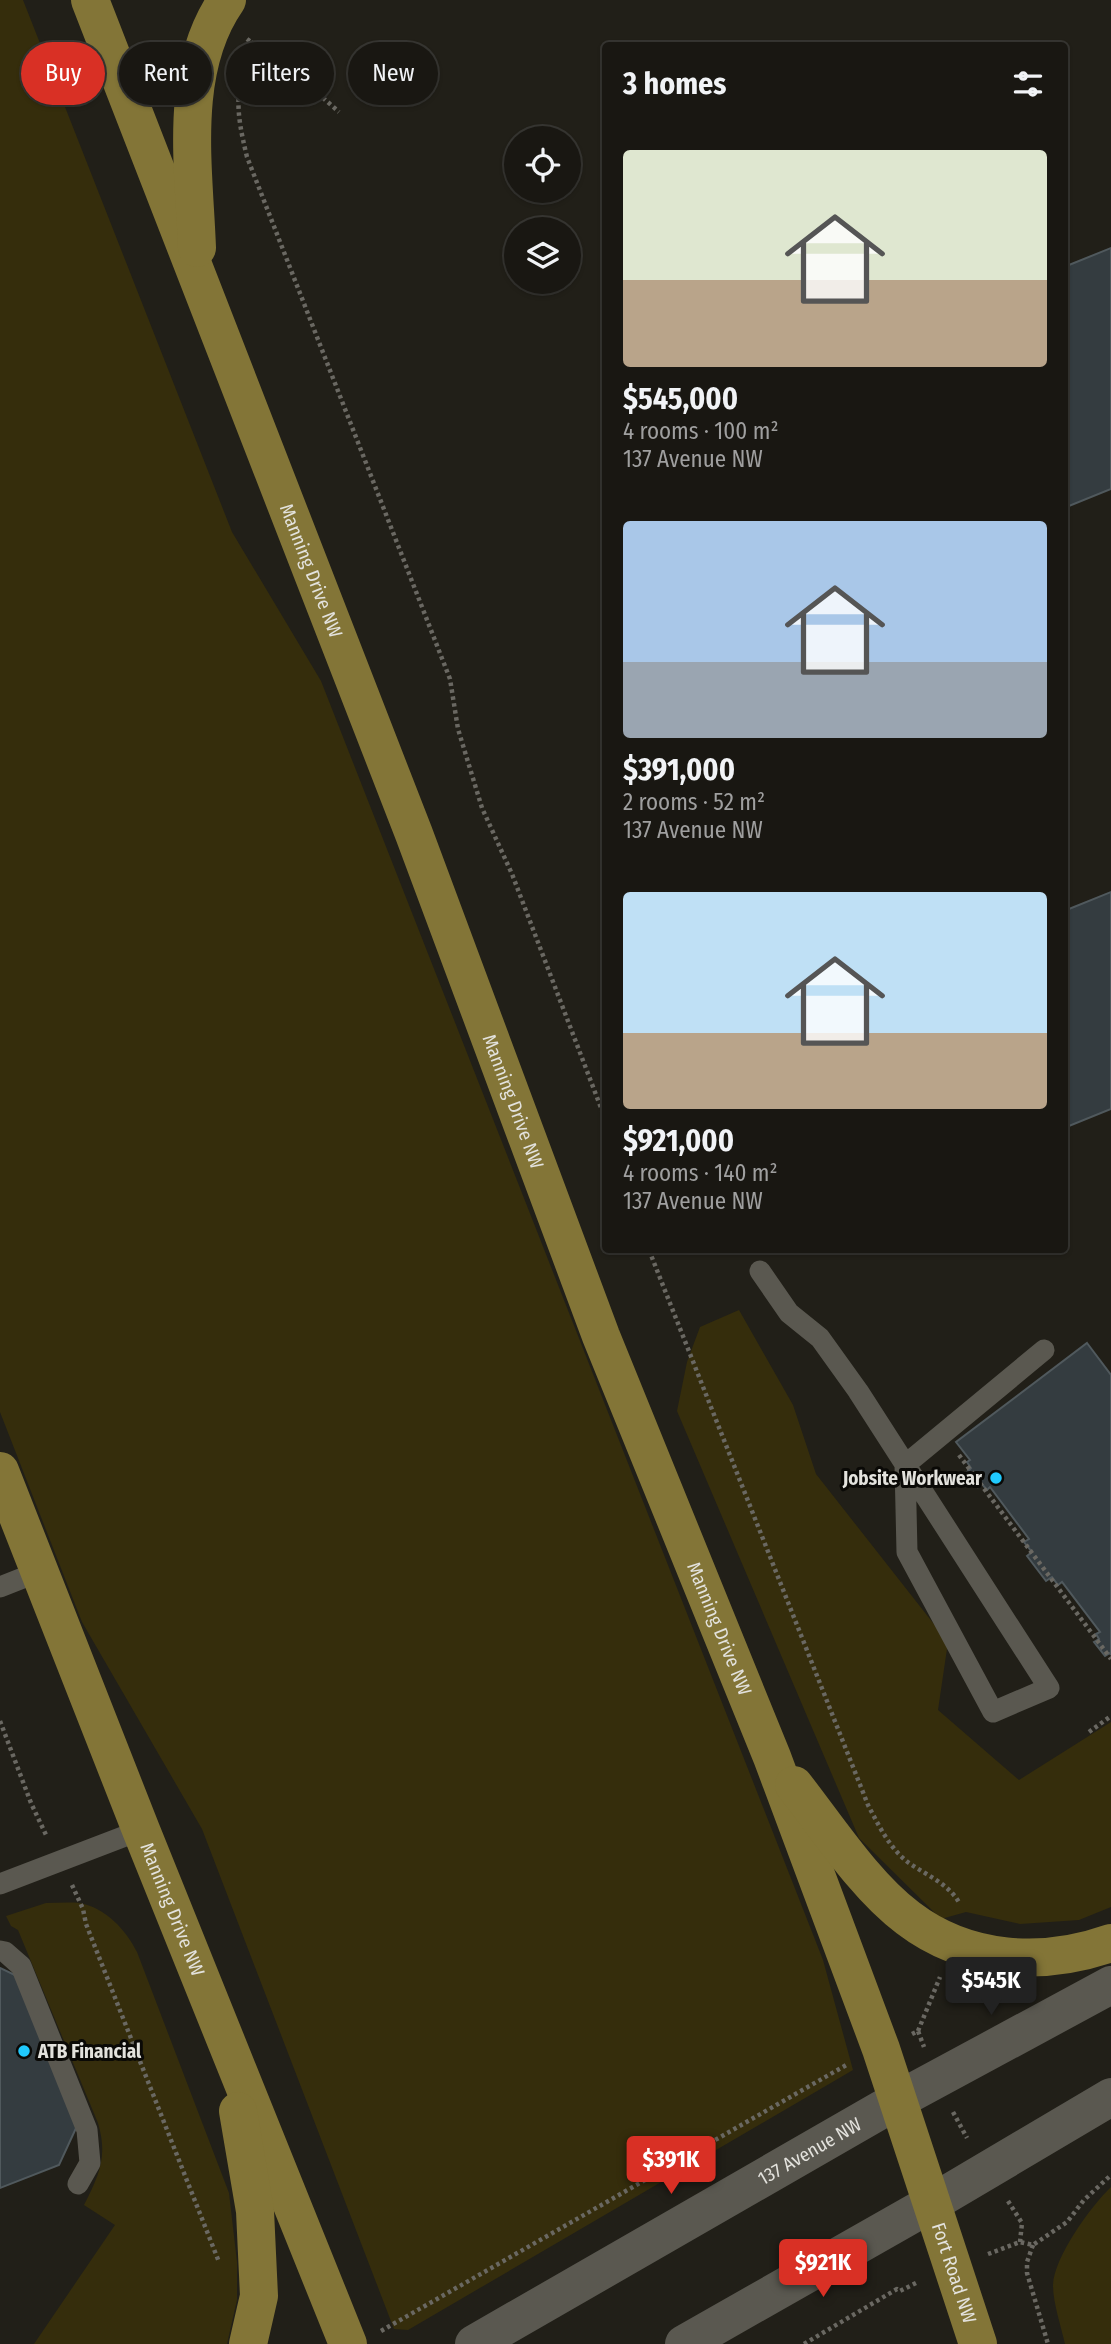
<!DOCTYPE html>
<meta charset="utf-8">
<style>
body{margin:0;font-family:"Fira Sans Condensed",sans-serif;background:#22201b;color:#f1f3f6;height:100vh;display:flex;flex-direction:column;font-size:26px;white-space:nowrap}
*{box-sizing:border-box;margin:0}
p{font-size:23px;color:#9f9f9f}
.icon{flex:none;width:38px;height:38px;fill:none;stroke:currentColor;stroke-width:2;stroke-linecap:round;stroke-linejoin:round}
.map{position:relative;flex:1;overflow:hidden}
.details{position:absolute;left:602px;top:42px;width:466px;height:1211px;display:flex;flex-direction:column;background:#191712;border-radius:7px;box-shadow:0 2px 5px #0004,0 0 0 2px #373632}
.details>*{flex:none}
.hud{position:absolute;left:21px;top:42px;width:476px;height:63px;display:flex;gap:14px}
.tools{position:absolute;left:504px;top:126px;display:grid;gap:14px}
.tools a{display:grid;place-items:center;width:77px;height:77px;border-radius:50%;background:#191712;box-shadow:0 2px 5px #0004,0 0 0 2px #373632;font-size:35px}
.price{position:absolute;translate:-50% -60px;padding:0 16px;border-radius:7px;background:#d93025;color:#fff;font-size:23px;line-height:46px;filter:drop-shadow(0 2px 4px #0008)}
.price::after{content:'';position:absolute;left:50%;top:42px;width:21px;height:16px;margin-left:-10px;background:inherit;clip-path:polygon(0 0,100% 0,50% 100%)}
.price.selected{background:#222;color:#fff}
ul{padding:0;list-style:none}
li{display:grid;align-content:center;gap:14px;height:371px;padding:0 21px}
li span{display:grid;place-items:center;height:217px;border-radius:7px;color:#555}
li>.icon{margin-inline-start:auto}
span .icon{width:126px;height:126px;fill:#fffc;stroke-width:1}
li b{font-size:30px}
h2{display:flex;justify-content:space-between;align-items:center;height:84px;padding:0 21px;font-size:30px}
.chip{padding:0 24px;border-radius:32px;background:#191712;box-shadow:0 2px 5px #0004,0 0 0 2px #373632;font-size:24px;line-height:63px}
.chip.selected{background:#d93025;color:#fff}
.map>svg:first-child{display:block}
.green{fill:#352d0c}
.building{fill:#343c40;stroke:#50595d;stroke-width:2}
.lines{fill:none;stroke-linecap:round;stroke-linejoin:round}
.path{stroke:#6a6862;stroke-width:4.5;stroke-dasharray:3.5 3.5;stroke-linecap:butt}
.service{stroke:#5a5850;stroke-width:21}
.secondary{stroke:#5a5850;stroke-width:38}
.primary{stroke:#837537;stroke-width:38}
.poi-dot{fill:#20c9fd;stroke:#0a0906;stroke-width:2.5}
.labels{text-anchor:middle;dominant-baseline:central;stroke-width:6;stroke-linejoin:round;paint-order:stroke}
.street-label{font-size:19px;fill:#e3e2dd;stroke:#0a0906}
.poi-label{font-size:19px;font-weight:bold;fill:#e3e2dd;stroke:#0a0906;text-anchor:end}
</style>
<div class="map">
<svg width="1111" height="2344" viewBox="0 0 1111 2344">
<rect width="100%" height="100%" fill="#211f18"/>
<g class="green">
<polygon points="0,0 23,0 232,532 321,681 823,1960 853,2070 408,2330 394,2329 202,1829 82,1622 0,1412"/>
<polygon points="739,1310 793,1405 816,1474 948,1642 938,1710 1019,1780 1111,1722 1111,1907 1079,1920 1020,1924 966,1912 941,1919 859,1838 677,1411 687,1362 700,1327"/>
<path d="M46 1903C57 1903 69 1902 80 1903 106 1908 126 1930 137 1952L229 2193 237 2262V2300L227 2344H34L115 2225 84 2205C99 2175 108 2157 98 2123L18 1930 11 1926 6 1916Z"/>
<path d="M1111 2187V2344H1065C1061 2326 1053 2303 1053 2285 1054 2257 1091 2206 1111 2187Z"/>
</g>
<g class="building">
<polygon points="1111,248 1111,489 1064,508 1064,267"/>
<polygon points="1111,892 1111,1109 1064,1128 1064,911"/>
<polygon points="1087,1343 1111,1375 1111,1655 1110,1653 1105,1656 1094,1642 1099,1639 1096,1634 1100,1632 1062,1582 1058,1585 1052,1577 1046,1581 1027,1556 1032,1552 1024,1542 1029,1539 990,1487 987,1490 982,1484 978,1487 967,1472 971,1468 967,1462 970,1460 956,1442"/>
<polygon points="0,1968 17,1976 77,2126 59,2165 0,2188"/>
</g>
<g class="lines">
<g class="path">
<path d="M247 39 251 42C235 90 235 108 247 157L450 679 458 729 482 808 512 874 606 1121"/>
<polyline points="251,42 294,72 339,112"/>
<path d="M649 1250 868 1805C879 1826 890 1849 909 1863 928 1876 949 1884 960 1904"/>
<polyline points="959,1455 1111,1659"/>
<polyline points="0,1721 31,1803 47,1837"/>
<polyline points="1089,1732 1111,1716"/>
<polyline points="72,1885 83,1909 86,1924 219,2262"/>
<polyline points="918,2031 940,1977"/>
<polyline points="912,2034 918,2031 924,2047"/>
<polyline points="953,2112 967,2138"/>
<polyline points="1008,2201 1022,2223 1020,2242"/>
<polyline points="1033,2245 1027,2262 1027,2273 1048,2344"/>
<polyline points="988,2254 1020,2242 1033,2245 1067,2222 1084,2200 1111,2175"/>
<polyline points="381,2331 848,2064"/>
<polyline points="804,2344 897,2289 900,2291 918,2282"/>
</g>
<g class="service">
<polyline points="760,1271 789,1313 820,1338 858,1391 1049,1688 993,1712 907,1552 905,1465 1044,1350"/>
<polyline points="0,1587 38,1572"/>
<polyline points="0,1884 141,1830"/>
<polyline points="0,1951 5,1952 21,1966 87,2130 90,2163 78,2184"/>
</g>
<g class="secondary">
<path id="s1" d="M474 2344 898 2100 1111 1985"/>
<polyline points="684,2344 932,2203 1111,2097"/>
</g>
<g class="primary">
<path id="s2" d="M90 0 414 834 601 1336 772 1757 881 2049 978 2344"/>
<path d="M197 248C194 167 178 70 227 0"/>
<path id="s3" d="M0 1471 141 1830 348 2344"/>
<path d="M794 1785C827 1827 865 1886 908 1918 967 1963 1043 1967 1111 1943"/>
<polyline points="238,2111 255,2211 259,2296 248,2344"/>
</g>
</g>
<g class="poi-dot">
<circle cx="996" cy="1478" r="7"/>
<circle cx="24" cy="2051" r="7"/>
</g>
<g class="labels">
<g class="street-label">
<text stroke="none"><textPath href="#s2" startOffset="612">Manning Drive NW</textPath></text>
<text stroke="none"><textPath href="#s2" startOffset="1180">Manning Drive NW</textPath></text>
<text stroke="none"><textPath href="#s2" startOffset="1746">Manning Drive NW</textPath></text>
<text stroke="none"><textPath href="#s3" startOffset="471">Manning Drive NW</textPath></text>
<text stroke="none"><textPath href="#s1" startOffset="387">137 Avenue NW</textPath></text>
<text stroke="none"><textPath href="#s2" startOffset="2432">Fort Road NW</textPath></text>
</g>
<g class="poi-label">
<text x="982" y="1478">Jobsite Workwear</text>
<text x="38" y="2051" text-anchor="start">ATB Financial</text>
</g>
</g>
</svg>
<div class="tools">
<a><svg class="icon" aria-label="locate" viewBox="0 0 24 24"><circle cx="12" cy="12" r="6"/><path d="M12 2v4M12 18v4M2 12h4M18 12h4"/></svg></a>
<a><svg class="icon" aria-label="layers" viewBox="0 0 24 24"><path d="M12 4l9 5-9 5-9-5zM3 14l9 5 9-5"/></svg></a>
</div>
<b class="price selected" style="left:991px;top:2017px">$545K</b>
<b class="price" style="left:671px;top:2196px">$391K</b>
<b class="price" style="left:823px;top:2299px">$921K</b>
<div class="hud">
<a class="chip selected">Buy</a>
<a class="chip">Rent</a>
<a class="chip">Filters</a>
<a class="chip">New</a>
</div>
<section class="details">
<h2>3 homes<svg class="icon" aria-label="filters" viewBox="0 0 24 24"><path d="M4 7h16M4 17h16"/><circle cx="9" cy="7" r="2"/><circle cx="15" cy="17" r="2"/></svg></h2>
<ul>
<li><span style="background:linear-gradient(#dfe7d0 60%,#b9a48a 0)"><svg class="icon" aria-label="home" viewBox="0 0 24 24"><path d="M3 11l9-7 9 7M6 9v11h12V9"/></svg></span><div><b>$545,000</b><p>4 rooms · 100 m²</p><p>137 Avenue NW</p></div></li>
<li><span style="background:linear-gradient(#a9c7e8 65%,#9aa5b1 0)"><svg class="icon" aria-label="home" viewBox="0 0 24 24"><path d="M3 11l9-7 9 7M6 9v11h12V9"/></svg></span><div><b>$391,000</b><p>2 rooms · 52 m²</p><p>137 Avenue NW</p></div></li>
<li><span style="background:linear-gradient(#bfe0f5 65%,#b9a48a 0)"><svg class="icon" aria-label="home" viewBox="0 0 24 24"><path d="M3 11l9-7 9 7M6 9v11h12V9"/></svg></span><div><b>$921,000</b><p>4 rooms · 140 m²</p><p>137 Avenue NW</p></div></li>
</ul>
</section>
</div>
